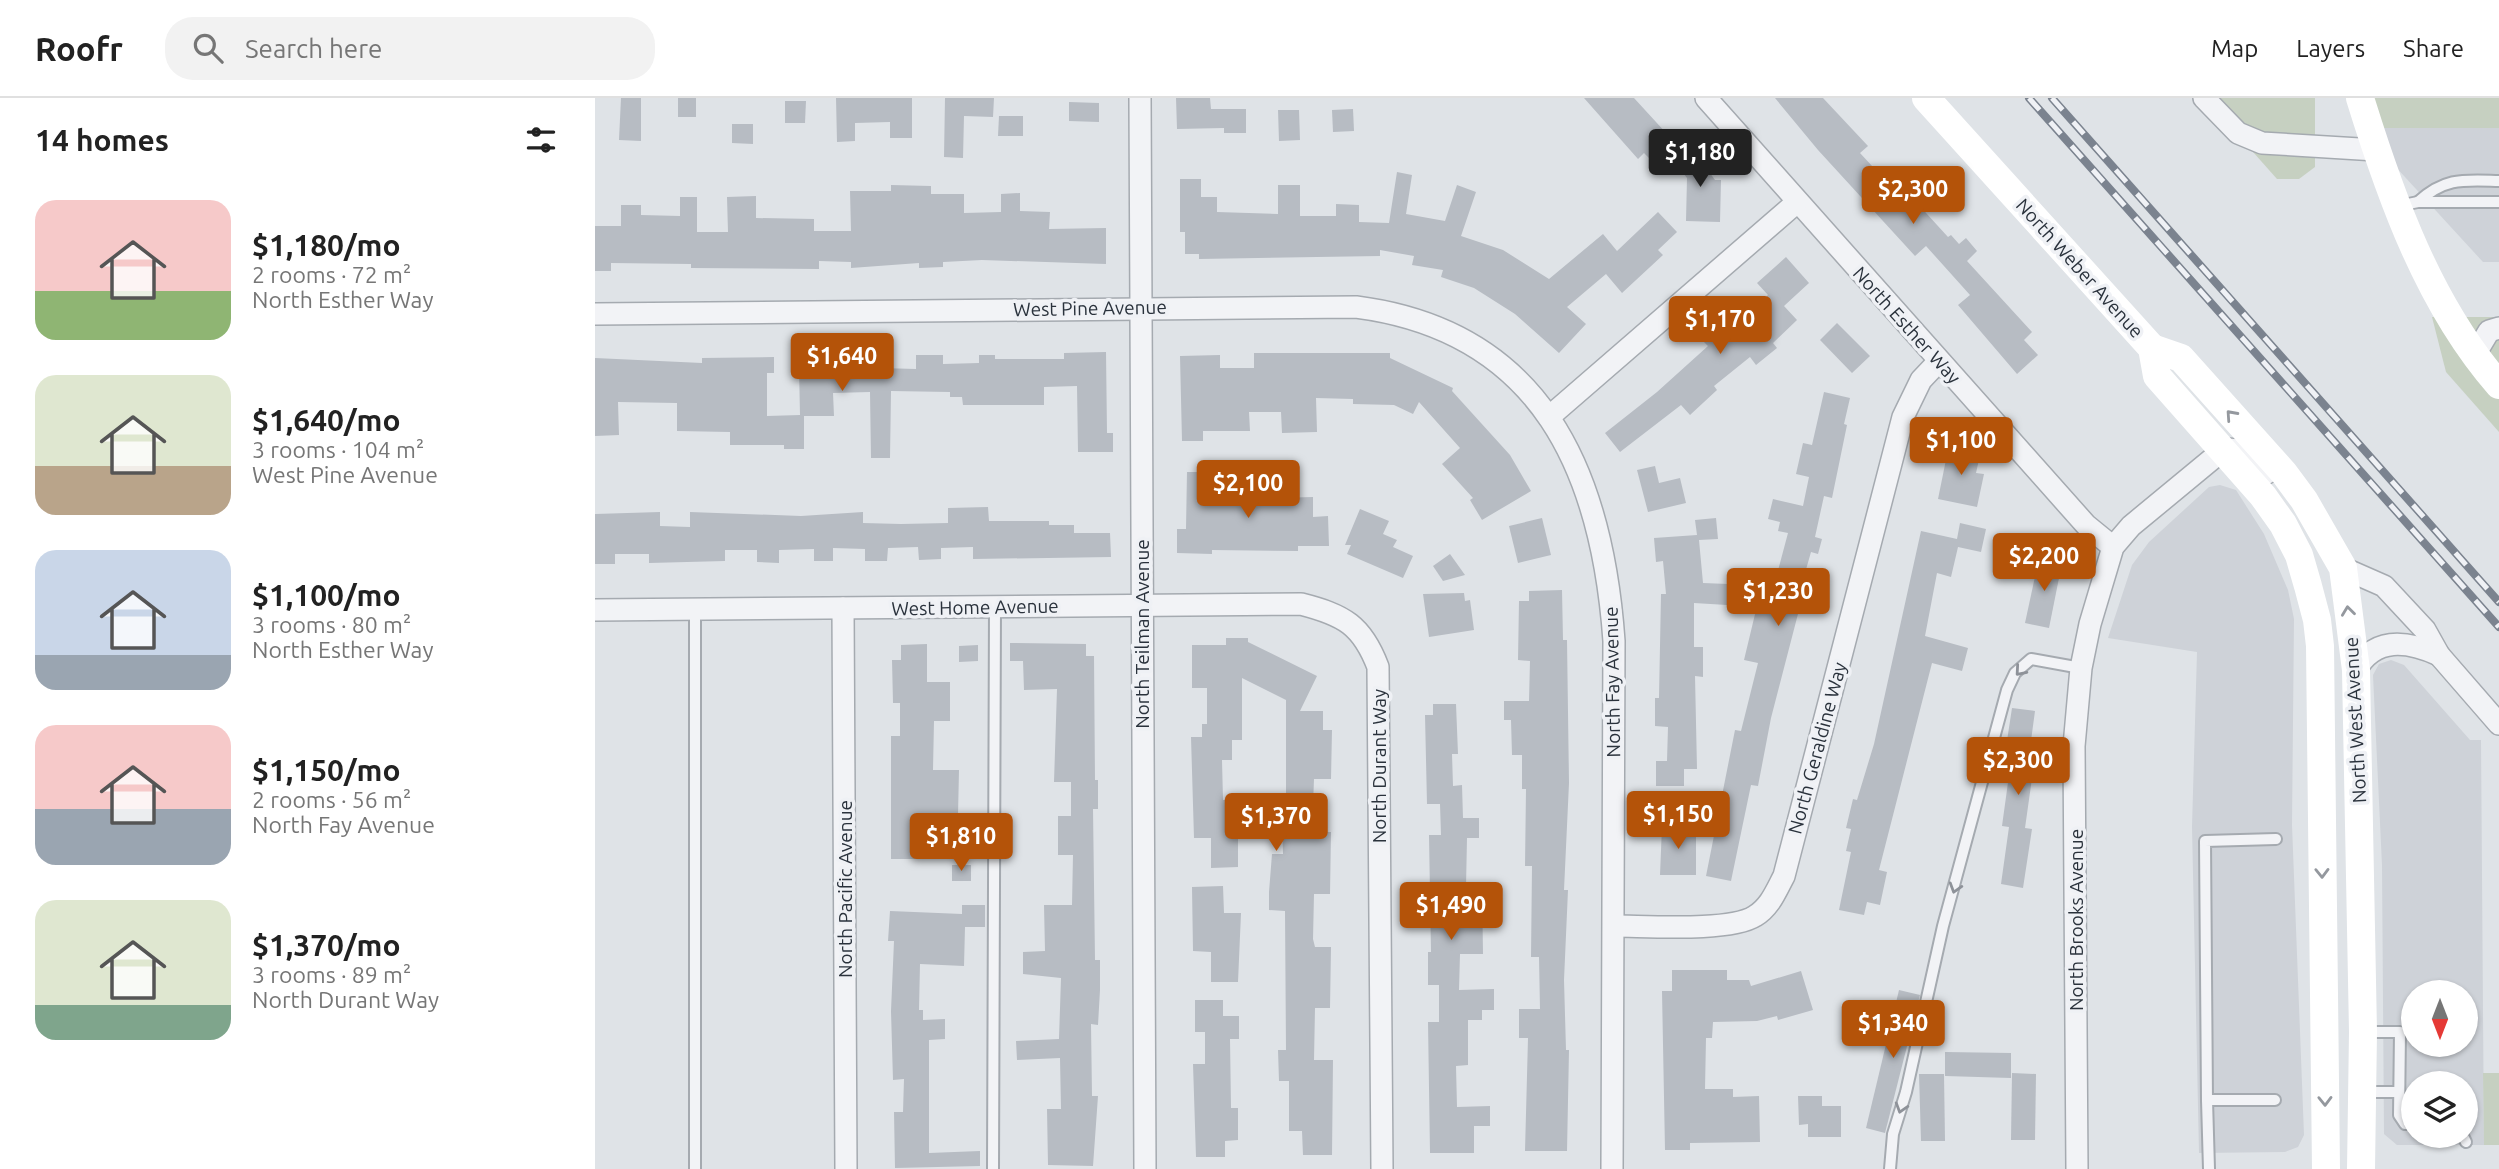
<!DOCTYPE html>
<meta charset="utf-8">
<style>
body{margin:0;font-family:Ubuntu,sans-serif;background:#f2f2f2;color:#222;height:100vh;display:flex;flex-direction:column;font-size:26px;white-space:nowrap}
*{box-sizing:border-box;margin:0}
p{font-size:23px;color:#767676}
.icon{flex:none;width:38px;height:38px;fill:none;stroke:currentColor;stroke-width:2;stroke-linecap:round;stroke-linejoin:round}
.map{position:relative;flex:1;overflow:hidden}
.side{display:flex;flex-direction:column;background:#fff;width:595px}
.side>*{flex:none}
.needle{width:46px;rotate:180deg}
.tools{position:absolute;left:1806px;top:882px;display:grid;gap:14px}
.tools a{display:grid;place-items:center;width:77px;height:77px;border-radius:50%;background:#fff;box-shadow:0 2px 5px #0004;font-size:35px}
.price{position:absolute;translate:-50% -60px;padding:0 16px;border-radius:7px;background:#b45309;color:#fff;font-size:23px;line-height:46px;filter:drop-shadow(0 2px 4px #0008)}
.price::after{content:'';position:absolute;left:50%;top:42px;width:21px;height:16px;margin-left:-10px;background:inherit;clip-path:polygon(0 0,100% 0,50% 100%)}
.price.current{background:#222;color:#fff}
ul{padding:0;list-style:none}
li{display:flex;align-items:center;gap:21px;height:175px;padding:0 35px}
li span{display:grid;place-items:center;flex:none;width:196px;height:140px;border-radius:21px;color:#555}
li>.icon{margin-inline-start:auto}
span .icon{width:84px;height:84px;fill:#fffc;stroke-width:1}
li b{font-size:30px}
h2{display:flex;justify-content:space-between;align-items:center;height:84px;padding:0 35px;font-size:30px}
header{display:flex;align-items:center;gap:42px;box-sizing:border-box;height:98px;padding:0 35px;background:#fff;border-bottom:2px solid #e0e0e0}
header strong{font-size:33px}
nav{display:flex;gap:38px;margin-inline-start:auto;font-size:24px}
.search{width:490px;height:63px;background:#f2f2f2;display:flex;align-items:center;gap:18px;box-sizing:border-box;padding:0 24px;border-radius:28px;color:#767676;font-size:26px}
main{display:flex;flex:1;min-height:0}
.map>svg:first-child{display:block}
.built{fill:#ced2d8;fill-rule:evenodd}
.green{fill:#c6d0c1}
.building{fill:#b7bcc3}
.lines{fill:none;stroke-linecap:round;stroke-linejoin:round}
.lane-casing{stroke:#a5aab0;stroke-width:14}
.street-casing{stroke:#a5aab0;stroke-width:24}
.lane{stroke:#f2f3f6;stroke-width:10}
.street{stroke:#f2f3f6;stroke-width:21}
.secondary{stroke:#fff;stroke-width:28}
.rail-casing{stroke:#7b838f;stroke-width:8}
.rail{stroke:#eff1f5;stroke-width:5;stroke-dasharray:16;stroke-linecap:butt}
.oneway{stroke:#94989e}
.oneway2{stroke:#8e9299}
.labels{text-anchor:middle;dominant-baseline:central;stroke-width:7;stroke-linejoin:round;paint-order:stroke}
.street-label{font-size:19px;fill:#2a323c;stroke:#eff1f5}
</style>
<header>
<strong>Roofr</strong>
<div class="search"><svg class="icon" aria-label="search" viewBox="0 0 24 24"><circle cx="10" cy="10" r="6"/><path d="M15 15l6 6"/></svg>Search here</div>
<nav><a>Map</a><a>Layers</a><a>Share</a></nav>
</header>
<main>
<section class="side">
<h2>14 homes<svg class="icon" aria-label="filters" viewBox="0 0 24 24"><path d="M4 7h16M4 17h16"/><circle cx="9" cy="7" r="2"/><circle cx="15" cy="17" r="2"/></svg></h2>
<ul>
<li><span style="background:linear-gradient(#f6c9c9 65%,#8fb573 0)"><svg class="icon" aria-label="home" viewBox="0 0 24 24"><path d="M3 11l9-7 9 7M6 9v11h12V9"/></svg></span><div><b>$1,180/mo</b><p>2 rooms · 72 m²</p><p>North Esther Way</p></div></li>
<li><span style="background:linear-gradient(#dfe7d0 65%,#b9a48a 0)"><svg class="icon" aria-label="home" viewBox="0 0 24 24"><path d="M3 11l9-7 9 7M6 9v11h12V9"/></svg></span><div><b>$1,640/mo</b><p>3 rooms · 104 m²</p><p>West Pine Avenue</p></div></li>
<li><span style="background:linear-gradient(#c9d6e8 75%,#9aa5b1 0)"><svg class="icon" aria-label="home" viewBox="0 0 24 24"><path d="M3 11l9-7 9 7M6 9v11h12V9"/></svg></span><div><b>$1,100/mo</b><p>3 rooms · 80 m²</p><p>North Esther Way</p></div></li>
<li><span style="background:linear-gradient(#f6c9c9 60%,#9aa5b1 0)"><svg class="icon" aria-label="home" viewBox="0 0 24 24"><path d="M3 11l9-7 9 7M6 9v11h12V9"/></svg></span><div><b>$1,150/mo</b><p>2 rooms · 56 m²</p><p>North Fay Avenue</p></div></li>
<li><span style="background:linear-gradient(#dfe7d0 75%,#7fa58c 0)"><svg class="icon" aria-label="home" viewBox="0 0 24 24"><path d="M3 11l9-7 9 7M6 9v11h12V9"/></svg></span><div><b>$1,370/mo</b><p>3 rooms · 89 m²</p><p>North Durant Way</p></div></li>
</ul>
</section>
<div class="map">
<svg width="1904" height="1071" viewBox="0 0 1904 1071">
<rect width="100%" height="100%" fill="#dfe3e7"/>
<g class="built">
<polygon points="1765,30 1904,30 1904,164 1888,164"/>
<polygon points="1625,387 1641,392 1669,436 1693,492 1699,521 1697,727 1709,1037 1703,1049 1690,1054 1604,1055 1597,729 1602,554 1513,540 1537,467 1554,444 1614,389"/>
<path d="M1796 562 1809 567 1875 642H1886L1889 1047H1802L1789 1036 1787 767 1778 577 1784 566ZM1818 894H1871V947H1818ZM1818 985H1871V1038H1818Z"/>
</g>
<g class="green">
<polygon points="1610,0 1720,0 1720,69 1704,81 1682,81"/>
<rect x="1765" y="0" width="139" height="30"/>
<polygon points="1837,219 1904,219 1904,334 1851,274"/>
<polygon points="1888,975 1904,975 1904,1047 1889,1047"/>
</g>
<g class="building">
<polygon points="26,0 46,0 46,43 24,42"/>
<rect x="83" y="0" width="18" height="19"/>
<polygon points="241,0 317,0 317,40 295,40 295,24 260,25 260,43 242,44"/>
<polygon points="350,0 399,0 398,19 369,18 368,60 349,59"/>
<polygon points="581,0 615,0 616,11 651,11 651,35 629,35 629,30 582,31"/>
<polygon points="989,0 1039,0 1083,48 1062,68 1049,55 1043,61"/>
<polygon points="1180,0 1228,0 1273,48 1265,55 1315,109 1321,104 1353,139 1356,137 1364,146 1371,140 1382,153 1372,163 1437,234 1429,242 1443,257 1422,276 1363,207 1375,197 1331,148 1320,158 1223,52"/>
<polygon points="190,3 211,3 210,25 190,25"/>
<polygon points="474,4 504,5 504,24 474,23"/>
<polygon points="758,11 759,33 738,34 737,12"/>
<polygon points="683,12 704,12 705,42 684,43"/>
<polygon points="404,18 428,18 428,38 403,38"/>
<polygon points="137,26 158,26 158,46 137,45"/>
<polygon points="1096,49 1120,82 1126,82 1125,124 1091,123 1092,80 1078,62"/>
<polygon points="802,74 817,77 811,116 850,123 862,87 881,94 866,138 908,152 954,181 1008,136 1022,153 1063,114 1082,134 1063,152 1068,157 1027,195 1011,176 972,209 991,226 964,255 920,216 879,190 846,179 848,172 817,167 819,158 785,152 785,158 604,161 604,156 590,156 590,134 585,134 585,81 606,81 606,99 622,99 622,114 683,116 683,87 705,87 705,118 741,118 741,106 764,107 764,124 794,125"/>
<polygon points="296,87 336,88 336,96 369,96 369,115 406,114 406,96 425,95 425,113 455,114 454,131 511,130 511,166 387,162 348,164 348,169 324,170 324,165 256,170 256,164 224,163 224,171 96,170 96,166 16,165 16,173 0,173 0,128 26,128 26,107 46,107 46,117 85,118 85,99 102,99 102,134 133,134 132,99 161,98 161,120 219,121 219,133 256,133 255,93 296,93"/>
<polygon points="1191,159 1214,185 1189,208 1202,222 1178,245 1182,250 1161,267 1155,259 1119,288 1122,292 1095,317 1086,307 1025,354 1010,335 1062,294 1113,248 1108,243 1126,228 1131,234 1160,210 1173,197 1162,185"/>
<polygon points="1242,225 1275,258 1257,275 1225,242"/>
<polygon points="511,254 512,335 518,335 518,354 483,354 482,288 449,289 449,307 368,307 367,299 355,299 355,294 296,293 295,360 276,360 275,294 238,295 239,318 209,318 209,351 189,351 189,347 135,347 135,334 82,333 82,305 23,304 24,337 0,338 0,260 107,265 107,260 179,259 179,275 172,275 172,318 205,317 204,270 218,270 218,258 286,258 286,270 321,271 321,257 348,257 348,266 384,265 384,257 400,257 400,261 469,261 469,255"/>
<polygon points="659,255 795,255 795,260 858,290 857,293 915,357 936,393 887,422 875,402 878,400 847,366 865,350 824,304 818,316 799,307 758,306 758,301 721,300 722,334 687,335 686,314 654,314 655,333 608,333 608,343 587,343 585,258 625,257 625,270 659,270"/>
<polygon points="1229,294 1255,300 1249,326 1252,327 1237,400 1229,398 1220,439 1227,441 1223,456 1216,454 1204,496 1213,498 1209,513 1204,512 1176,620 1163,688 1156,687 1136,783 1111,778 1140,632 1146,633 1163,565 1149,562 1161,512 1172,514 1193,435 1183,433 1185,424 1173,421 1178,401 1208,408 1214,379 1201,376 1208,345 1217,347"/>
<polygon points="1355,342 1370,345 1368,353 1385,357 1381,375 1389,376 1382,409 1343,401"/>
<polygon points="1060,368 1064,385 1085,380 1091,405 1053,414 1042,372"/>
<polygon points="592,374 617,374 617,400 647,400 647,387 681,387 681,400 718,399 718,419 733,418 734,448 703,448 703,453 617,452 617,456 582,455 582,431 591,431"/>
<polygon points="393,409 394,423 454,423 454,427 479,427 479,435 515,435 516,459 378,461 378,449 346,450 346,461 324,462 323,449 293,450 292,463 270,463 270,451 238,450 238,463 219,463 219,451 184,452 184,465 162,464 162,452 130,452 130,463 54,465 54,456 20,456 20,466 0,466 0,416 65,414 65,428 95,429 95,414 206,418 268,414 268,425 306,426 353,425 353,410"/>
<polygon points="765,411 794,423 788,436 802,442 798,449 818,458 808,480 752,456 756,447 750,447"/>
<polygon points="947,420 956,457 923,465 914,428"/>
<polygon points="1121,420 1123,441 1104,442 1108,485 1133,486 1132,507 1099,505 1099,549 1108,549 1108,579 1100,578 1102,671 1089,671 1089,688 1061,688 1061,663 1072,663 1073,629 1060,628 1060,600 1064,600 1066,496 1071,496 1068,463 1061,464 1059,440 1102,437 1100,422"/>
<polygon points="1365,425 1391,431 1386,454 1363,449 1356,479 1342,475 1330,538 1373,550 1367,573 1337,565 1284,772 1292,774 1285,807 1272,804 1269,817 1244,812 1256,754 1251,753 1256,731 1251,730 1258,701 1262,702 1279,646 1326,433 1362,441"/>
<polygon points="1426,435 1443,439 1438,463 1420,459"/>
<polygon points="855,456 870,477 848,483 838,468"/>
<polygon points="1444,460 1467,465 1454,530 1430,525"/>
<polygon points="967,492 968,542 972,542 974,685 969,792 973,792 969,882 971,952 974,952 972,1053 930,1053 933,940 924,940 924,911 945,911 944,859 936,859 937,768 930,768 931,691 927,691 927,657 917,657 916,622 909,622 909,603 934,603 935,563 923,562 924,503 934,503 934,493"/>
<polygon points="869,495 870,503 875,502 879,532 834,539 828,496"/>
<polygon points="631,540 653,540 653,544 722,578 705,613 728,613 728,632 737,632 736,681 719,681 717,734 736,734 735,796 719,796 718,841 720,849 736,849 735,910 720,910 719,962 738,962 737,1057 708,1057 707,1033 694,1033 694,983 684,983 683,952 691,952 690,813 674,812 674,794 677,756 688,756 687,727 691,726 691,602 647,580 647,642 637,642 637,662 627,662 628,702 643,702 643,769 616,770 616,740 599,740 596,639 607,639 607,626 612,626 612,590 597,590 597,547 631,547"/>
<polygon points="415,545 491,546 491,558 499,558 500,682 503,682 503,711 498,711 500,862 505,862 505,892 503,927 496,926 497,998 503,998 498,1068 453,1067 452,1011 466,1011 465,960 422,962 421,943 464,941 466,880 428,876 428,854 450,853 449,807 477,807 478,757 463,757 463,718 476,718 476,684 459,684 462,591 429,592 428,563 415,563"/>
<polygon points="332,546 332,584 355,584 355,623 339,623 338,672 364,672 363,717 380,717 380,733 334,733 334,761 296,761 296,638 305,638 305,605 298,605 297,562 306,562 306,547"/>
<polygon points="383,547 383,563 364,564 364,548"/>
<polygon points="838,606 861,606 863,656 857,656 858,688 867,687 868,720 884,720 884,740 872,740 871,789 887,789 888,856 865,856 864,892 899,891 899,912 887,912 887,922 873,922 873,967 861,968 862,1009 895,1008 895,1028 879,1028 879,1055 835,1055 833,924 844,924 844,887 833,887 833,854 836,854 834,737 846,737 845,706 832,706 830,617 838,617"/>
<polygon points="1417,610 1440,613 1432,672 1438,673 1430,730 1437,731 1428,790 1406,786 1414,729 1407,728 1415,670 1408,669"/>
<polygon points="1090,727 1090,730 1101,733 1101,777 1065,777 1067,728"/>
<rect x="357" y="767" width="19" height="16"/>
<polygon points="628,788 629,815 646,815 643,884 616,884 616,854 598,853 597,789"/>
<polygon points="367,807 390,807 390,829 370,829 369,868 325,866 324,912 328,912 328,922 350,921 350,941 334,942 334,1055 385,1053 385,1068 300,1070 299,1014 308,1014 309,981 298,982 296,913 299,843 293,843 295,813 367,816"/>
<polygon points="1077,872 1132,872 1132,882 1154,882 1156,888 1206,873 1218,912 1183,922 1182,918 1162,923 1118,924 1117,940 1111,940 1110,991 1138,991 1138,999 1164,998 1165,1044 1095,1045 1095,1052 1070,1052 1067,893 1077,893"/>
<polygon points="1304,892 1325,897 1290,1035 1271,1030"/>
<polygon points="600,902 628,902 628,918 644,918 644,941 635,941 636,1010 643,1010 643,1042 630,1043 630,1059 601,1059 598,966 610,966 610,934 600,934"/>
<polygon points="1350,954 1416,955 1416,980 1350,978"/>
<polygon points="1417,975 1441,976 1440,1042 1416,1042"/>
<polygon points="1324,976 1349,976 1350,1043 1326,1043"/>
<polygon points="1203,998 1227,998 1227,1008 1246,1008 1246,1039 1213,1039 1213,1026 1204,1027"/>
</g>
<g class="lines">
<defs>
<g id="lane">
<path d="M1823 104C1850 79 1869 82 1904 83"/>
<polyline points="1803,108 1823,104 1904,104"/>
<polyline points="100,512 100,1071"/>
<polyline points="1771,934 1805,934 1804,1017 1810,1026 1818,1026"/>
<polyline points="1768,994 1804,994"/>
<polyline points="1612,1002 1614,1071"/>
<polyline points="1680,1002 1612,1002 1610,743 1681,741"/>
<polyline points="1868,1038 1871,1044"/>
<polyline points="398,1071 400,509"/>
<polyline points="1295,1071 1298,1036 1311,994 1348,828 1412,592 1420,575 1436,561 1486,570"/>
</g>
<g id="street">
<polyline points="545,0 550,1071"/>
<polyline points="1111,0 1491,427 1518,449"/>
<polyline points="1609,0 1643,35 1667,45 1781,52"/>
<path d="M0 216 761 209C947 233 1007 374 1019 543L1017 1071"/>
<polyline points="1879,258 1894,233 1904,230"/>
<polyline points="954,319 1201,105"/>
<polyline points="1748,470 1789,488 1830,532 1844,557 1904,626"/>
<polyline points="248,510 251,1071"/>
<path d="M0 512 706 506C749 517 767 527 783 569L787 1071"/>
<path d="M1761 572C1780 538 1813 543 1844 557"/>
<path d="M1019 828C1052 828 1135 834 1160 818 1175 809 1181 793 1189 778L1308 319 1326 282 1344 263"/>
<path d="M1482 1071 1479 648 1486 570 1495 526 1518 449 1536 428 1628 352C1650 348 1659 360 1672 375"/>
</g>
</defs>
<use href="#lane" class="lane-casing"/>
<use href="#street" class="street-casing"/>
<use href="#lane" class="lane"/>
<use href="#street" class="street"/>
<g class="secondary">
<polyline points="1331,0 1557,250 1562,278 1668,398 1688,426 1704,457 1713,488 1722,522 1725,548 1731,1071"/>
<path d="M1765 0C1796 100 1834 207 1904 287"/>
<polyline points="1557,250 1586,260 1689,375 1709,402 1748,470 1761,572 1768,934 1766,1071"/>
</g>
<defs>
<g id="rail">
<polyline points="1434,0 1904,529"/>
<polyline points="1457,0 1904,504"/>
</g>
</defs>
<use href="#rail" class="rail-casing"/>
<use href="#rail" class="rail"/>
</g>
<defs><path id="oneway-chevron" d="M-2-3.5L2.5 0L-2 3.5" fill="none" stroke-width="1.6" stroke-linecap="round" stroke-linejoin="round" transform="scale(1.75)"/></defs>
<g class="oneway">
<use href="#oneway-chevron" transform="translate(1636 317) rotate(-132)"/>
<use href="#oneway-chevron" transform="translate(1753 513) rotate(-97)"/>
<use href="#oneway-chevron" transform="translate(1727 775) rotate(89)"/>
<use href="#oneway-chevron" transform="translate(1730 1003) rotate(89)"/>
</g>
<g class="oneway2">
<use href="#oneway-chevron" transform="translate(1425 573) rotate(131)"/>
<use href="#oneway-chevron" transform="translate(1360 790) rotate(107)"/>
<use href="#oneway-chevron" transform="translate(1306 1010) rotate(107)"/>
</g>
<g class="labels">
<g class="street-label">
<text transform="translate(1485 170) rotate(48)">North Weber Avenue</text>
<text transform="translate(495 210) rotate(-1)">West Pine Avenue</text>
<text transform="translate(1312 227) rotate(48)">North Esther Way</text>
<text transform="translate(380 509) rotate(-1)">West Home Avenue</text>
<text transform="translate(547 536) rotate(-90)">North Teilman Avenue</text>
<text transform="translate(1017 584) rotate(-91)">North Fay Avenue</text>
<text transform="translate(1760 622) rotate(-93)">North West Avenue</text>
<text transform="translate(1222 650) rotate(-75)">North Geraldine Way</text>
<text transform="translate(784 668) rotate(-90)">North Durant Way</text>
<text transform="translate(250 791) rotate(-90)">North Pacific Avenue</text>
<text transform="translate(1481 822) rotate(-90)">North Brooks Avenue</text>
</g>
</g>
</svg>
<div class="tools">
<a><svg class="needle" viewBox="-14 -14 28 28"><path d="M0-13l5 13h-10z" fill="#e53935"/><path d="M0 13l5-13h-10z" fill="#767676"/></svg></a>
<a><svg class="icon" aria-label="layers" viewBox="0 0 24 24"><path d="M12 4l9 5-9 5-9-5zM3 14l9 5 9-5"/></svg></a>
</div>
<b class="price current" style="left:1105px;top:91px">$1,180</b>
<b class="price" style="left:1318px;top:128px">$2,300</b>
<b class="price" style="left:1125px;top:258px">$1,170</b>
<b class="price" style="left:247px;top:295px">$1,640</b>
<b class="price" style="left:1366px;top:379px">$1,100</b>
<b class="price" style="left:653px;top:422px">$2,100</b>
<b class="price" style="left:1449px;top:495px">$2,200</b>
<b class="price" style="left:1183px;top:530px">$1,230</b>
<b class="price" style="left:1423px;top:699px">$2,300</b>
<b class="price" style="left:1083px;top:753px">$1,150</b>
<b class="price" style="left:681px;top:755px">$1,370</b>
<b class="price" style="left:366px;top:775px">$1,810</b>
<b class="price" style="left:856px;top:844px">$1,490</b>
<b class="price" style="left:1298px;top:962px">$1,340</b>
</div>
</main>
